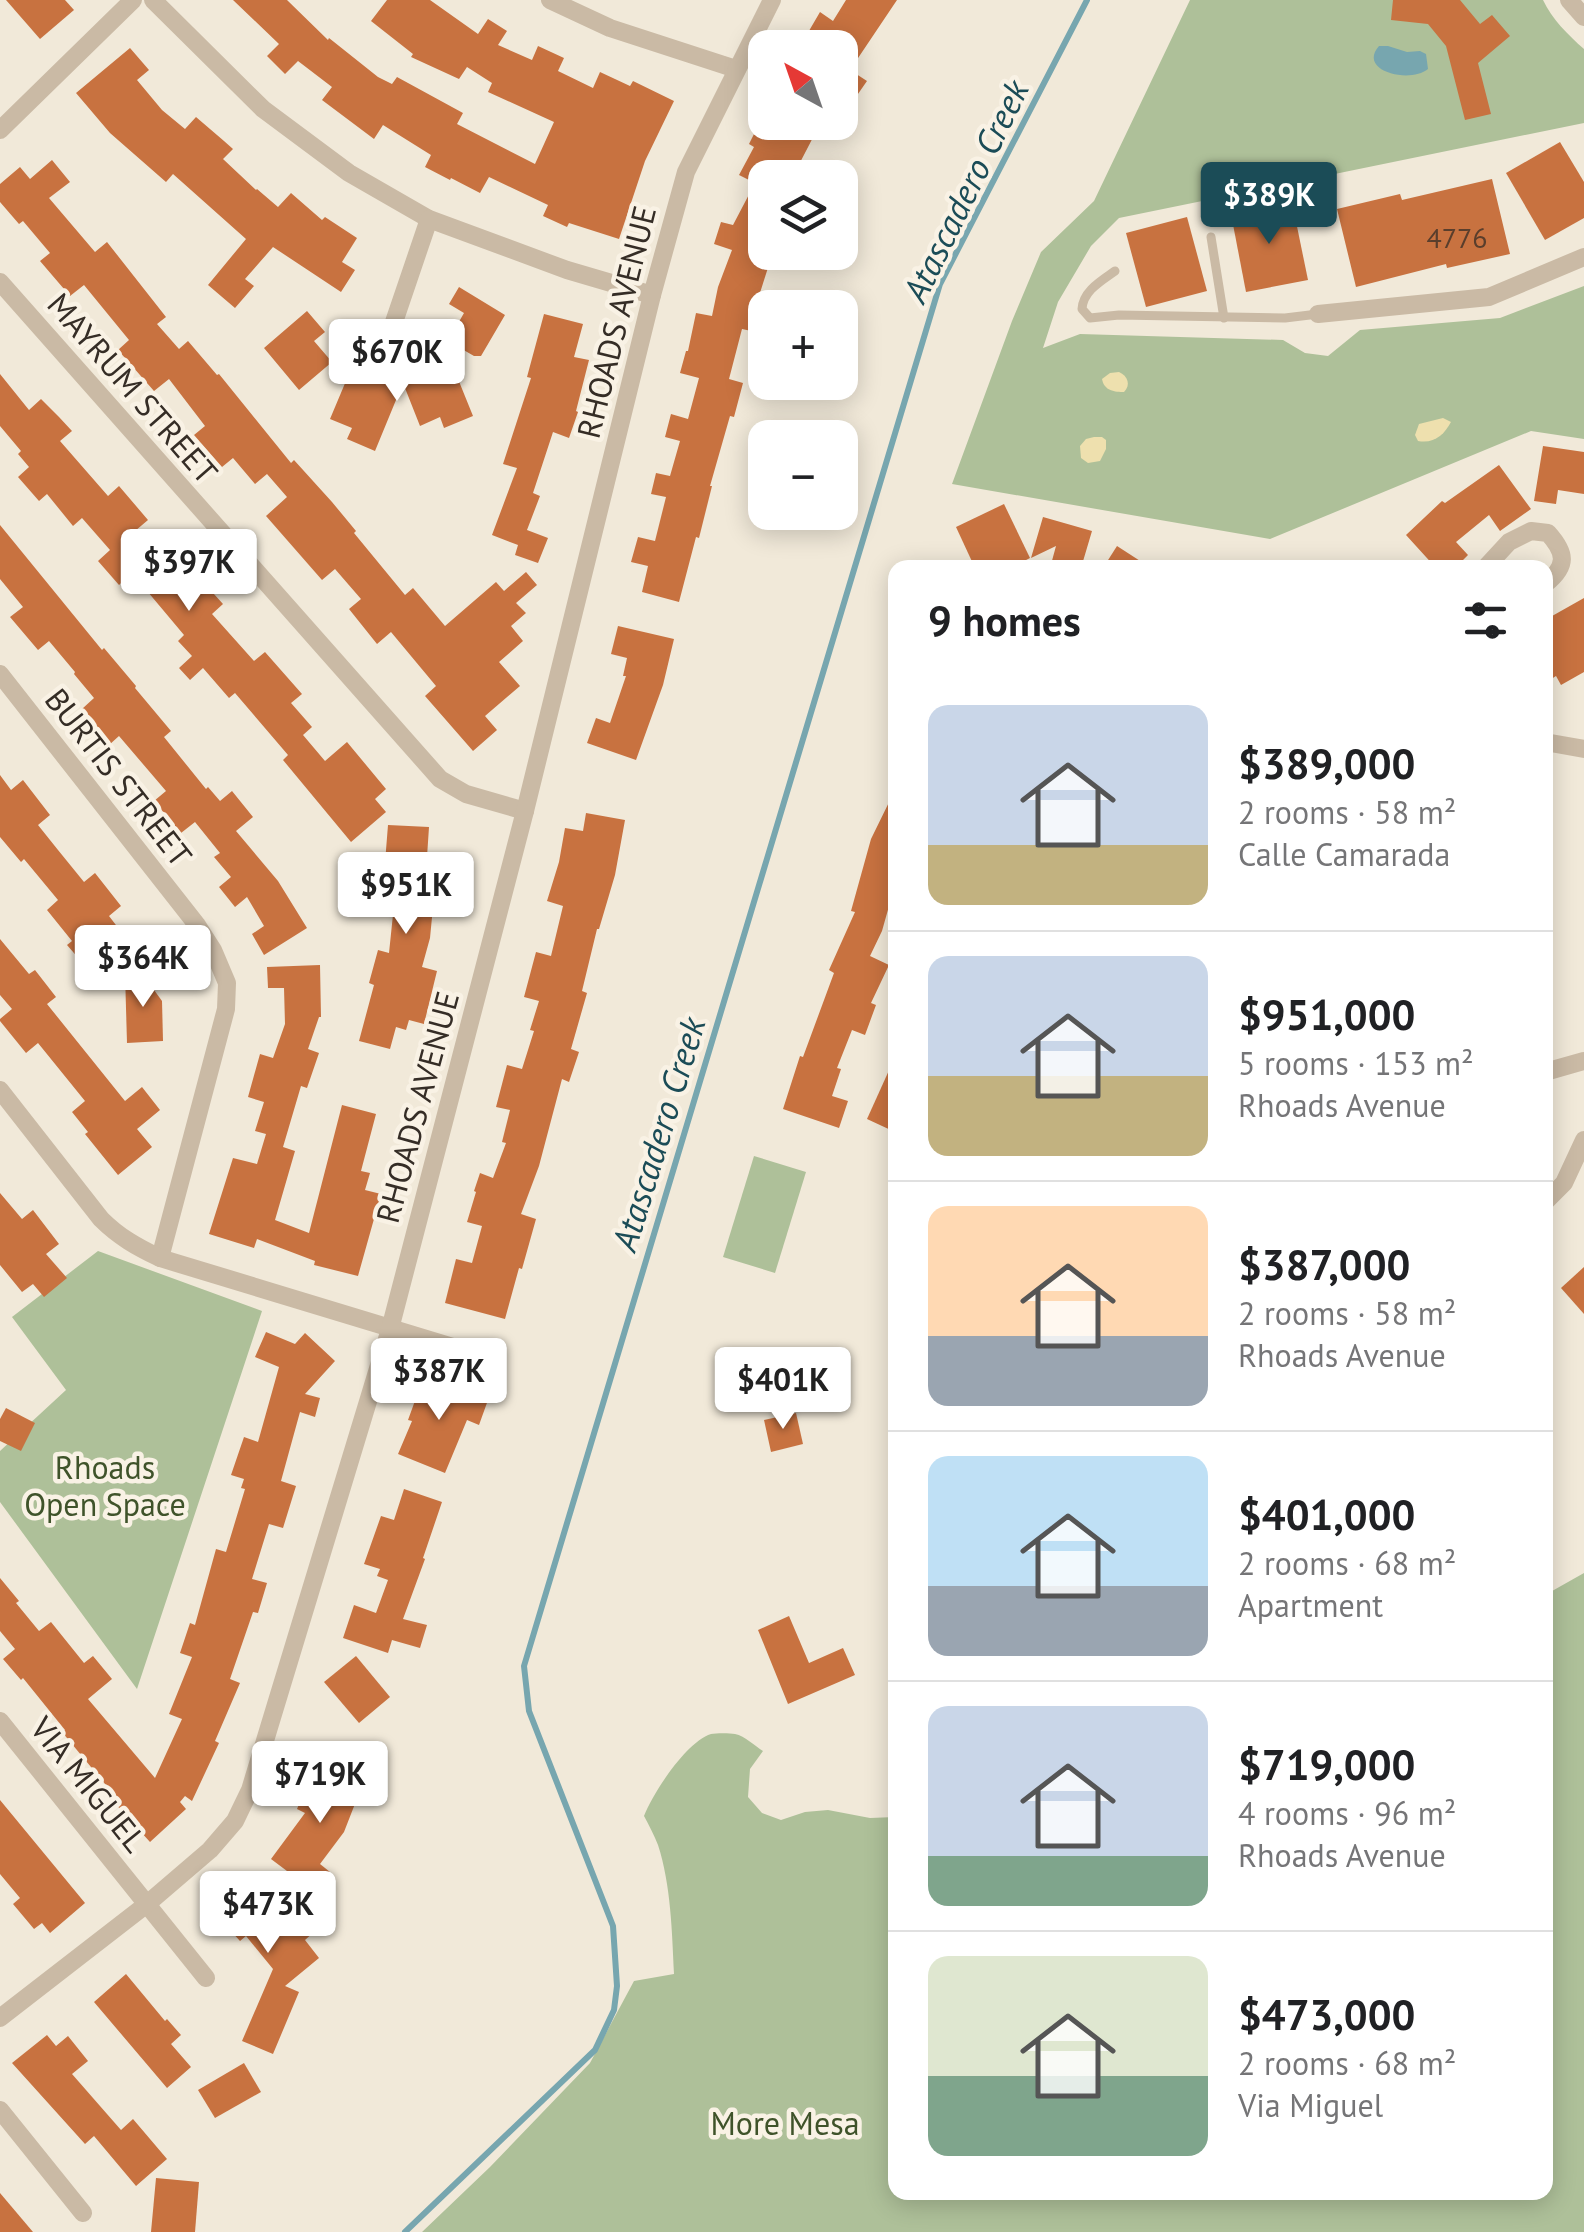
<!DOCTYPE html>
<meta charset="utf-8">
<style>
body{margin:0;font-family:"PT Sans",sans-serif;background:#f6f6f6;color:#202124;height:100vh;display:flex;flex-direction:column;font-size:38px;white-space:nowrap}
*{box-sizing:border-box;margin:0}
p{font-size:32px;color:#757577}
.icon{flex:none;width:55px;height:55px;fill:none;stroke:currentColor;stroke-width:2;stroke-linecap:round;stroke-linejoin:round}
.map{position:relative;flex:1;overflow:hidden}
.drawer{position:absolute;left:888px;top:560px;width:665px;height:1640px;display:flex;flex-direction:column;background:#fff;border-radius:20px;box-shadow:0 5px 25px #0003}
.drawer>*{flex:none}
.needle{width:65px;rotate:320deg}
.fabs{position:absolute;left:748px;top:30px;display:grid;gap:20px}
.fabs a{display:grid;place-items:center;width:110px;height:110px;border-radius:20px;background:#fff;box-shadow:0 5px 25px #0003;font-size:50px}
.price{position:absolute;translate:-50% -85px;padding:0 22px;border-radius:10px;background:#fff;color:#222;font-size:32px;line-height:65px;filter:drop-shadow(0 2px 5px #0008)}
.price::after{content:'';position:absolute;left:50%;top:60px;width:30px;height:22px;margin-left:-15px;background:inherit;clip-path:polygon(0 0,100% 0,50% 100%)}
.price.current{background:#1b4c57;color:#fff}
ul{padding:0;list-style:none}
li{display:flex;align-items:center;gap:30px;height:250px;padding:0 40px}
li+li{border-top:2px solid #e0e0e0}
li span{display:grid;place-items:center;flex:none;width:280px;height:200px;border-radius:20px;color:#555}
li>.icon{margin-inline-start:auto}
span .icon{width:120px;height:120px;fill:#fffc;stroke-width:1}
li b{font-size:42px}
h2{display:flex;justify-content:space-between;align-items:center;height:120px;padding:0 40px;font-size:42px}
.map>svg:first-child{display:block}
.green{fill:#aec099}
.sand{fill:#eee0ae}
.water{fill:#77a6af}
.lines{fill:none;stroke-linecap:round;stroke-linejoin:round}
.stream{stroke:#77a6af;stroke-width:6}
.building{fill:#c87240}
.lane{stroke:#cabaa5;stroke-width:9}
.street{stroke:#cabaa5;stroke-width:18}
.labels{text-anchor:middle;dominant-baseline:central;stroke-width:9;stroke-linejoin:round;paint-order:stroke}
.number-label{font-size:28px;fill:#5a3e2c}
.street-label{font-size:32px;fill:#352d26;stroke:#f9f2e5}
.park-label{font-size:32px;fill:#3f532a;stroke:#f9f2e5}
.water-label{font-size:35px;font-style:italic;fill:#1b4c57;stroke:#f9f2e5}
</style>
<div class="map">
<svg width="1584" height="2232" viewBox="0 0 1584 2232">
<rect width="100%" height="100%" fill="#f1e9d9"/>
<g class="green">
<path d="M1190 0H1543C1552 19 1568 35 1584 49V123L1119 218 1091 246 1058 302 1043 348 1080 334 1283 340 1305 353 1328 356 1360 330 1500 318 1584 286V439L1531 431 1270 539 952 484 1012 321 1041 252 1094 201Z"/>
<polygon points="754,1156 806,1172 775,1273 723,1257"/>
<polygon points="98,1251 262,1311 137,1689 0,1502 0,1451 66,1390 12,1317"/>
<path d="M1584 1573V2232H422L490 2167 590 2063 634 1981 674 1974C672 1932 671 1885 658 1845 654 1835 649 1825 644 1816 653 1793 686 1742 711 1734 716 1733 730 1733 735 1734 745 1736 755 1746 763 1751L750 1769 748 1797 762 1813 781 1820 805 1812 828 1810 870 1818 895 1817V2192H1545V1595Z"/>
</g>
<g class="sand">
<path d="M1119 372C1128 376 1131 385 1124 392 1115 392 1104 391 1102 379L1110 373Z"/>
<path d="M1443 418 1451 422C1444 435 1434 444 1418 441L1415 435 1419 424Z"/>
<polygon points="1094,437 1102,437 1106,440 1106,449 1100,461 1088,463 1081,458 1080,446 1086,439"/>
</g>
<path class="water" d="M1379 46H1388L1407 52 1420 51 1426 54 1428 69C1410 84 1357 71 1379 46Z"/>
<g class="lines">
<polyline class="stream" points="405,2232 595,2050 614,2010 617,1986 613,1926 529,1711 524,1666 940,284 1087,0"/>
</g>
<g class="building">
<polygon points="6,0 65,0 74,10 40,39"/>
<polygon points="233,0 287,0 328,40 329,38 378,77 392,84 397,77 463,113 457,124 535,164 554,122 488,92 492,83 467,67 459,79 411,57 413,54 371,21 387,0 430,0 478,34 488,19 507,31 498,45 532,60 538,46 564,58 558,71 593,88 600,72 630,86 633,81 674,101 645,161 619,239 569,223 567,227 543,216 548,205 489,177 480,193 451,178 450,180 425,167 431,155 383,125 374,139 322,100 332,87 298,61 285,74 267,56 279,44"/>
<polygon points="846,0 897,0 850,70 867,81 851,104 840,97 840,48 799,48 820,12 833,21"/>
<polygon points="1393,0 1460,0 1480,24 1492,15 1510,36 1478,63 1491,114 1465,120 1446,46 1428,24 1391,20"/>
<polygon points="130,48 149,70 137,80 162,110 185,129 196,117 224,141 233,149 223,159 256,190 257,189 278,207 291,193 322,220 325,217 357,238 342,262 355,270 341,292 273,247 245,279 254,286 235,308 208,285 246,239 173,174 166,182 110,133 76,93"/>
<polygon points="761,120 765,122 821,122 792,178 765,178 765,252 773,252 759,296 763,297 756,332 742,329 729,379 743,383 734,417 730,416 710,486 712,486 699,538 696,537 679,602 642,592 648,566 631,562 638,537 655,541 666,497 651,494 656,473 670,476 680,441 665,437 671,414 688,419 699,378 680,373 686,351 688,351 696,313 712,316 718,287 732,250 714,244 721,222 733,225 755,183 739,175 754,147 749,144"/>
<polygon points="1560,142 1584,182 1584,218 1545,240 1506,173"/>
<polygon points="52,160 70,182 49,198 95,252 107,242 166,317 157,324 179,349 188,341 217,375 219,374 291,463 294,460 332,502 356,531 354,533 405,595 413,588 445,626 496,582 504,591 526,572 537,585 516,603 526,613 511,626 523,641 499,662 520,686 485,716 497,730 473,751 425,696 436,686 391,632 377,644 349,609 361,599 335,569 322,580 266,516 287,497 267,474 255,484 233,458 222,467 194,435 205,426 169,379 154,391 118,350 129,340 84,285 70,296 40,261 50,253 23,221 19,224 0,202 0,184 20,167 30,179"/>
<polygon points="1492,179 1510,254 1447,268 1446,264 1356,287 1337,209 1400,194 1402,200"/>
<polygon points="1292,202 1308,280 1246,292 1231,214"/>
<polygon points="1187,217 1207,291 1146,307 1126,233"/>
<polygon points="459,287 505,315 481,356 474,356 448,341 464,313 449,304"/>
<polygon points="307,311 325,332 314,341 332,362 299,390 264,348"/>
<polygon points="544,314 583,324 574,357 589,360 576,411 578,412 569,438 553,432 533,493 540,496 527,530 548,538 538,563 515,555 518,545 492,535 517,468 503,464 531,378 527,377"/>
<polygon points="351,369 388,384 424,369 430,384 456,374 473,416 444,428 440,417 420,426 403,383 375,451 347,439 352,428 330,419"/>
<polygon points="0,374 29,410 41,399 59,417 72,431 60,441 108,496 119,486 148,520 135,531 161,560 162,559 183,583 195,573 223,604 212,614 254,661 265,652 302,694 291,703 312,727 303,735 325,761 347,742 386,789 375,799 386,812 351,842 283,760 288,755 235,693 229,698 203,668 190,680 179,668 192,656 178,641 184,635 132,573 119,585 98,561 110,550 82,518 73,526 47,494 39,501 18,477 29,467 18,454 21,451 0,426"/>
<polygon points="1543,446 1584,452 1584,494 1558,490 1556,504 1534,501"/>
<polygon points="1499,465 1531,509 1500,531 1489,515 1456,542 1468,555 1455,568 1436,568 1406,535 1442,501 1445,503"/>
<polygon points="1004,504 1030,558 1011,568 975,568 956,527"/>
<polygon points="1043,517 1092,531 1081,568 1050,568 1056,546 1031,558"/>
<polygon points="0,525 102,650 104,648 136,686 135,688 171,731 164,737 206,789 208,787 220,801 232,791 253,817 236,831 278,881 307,928 264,955 252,934 264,926 247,897 235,907 219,887 231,877 214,857 220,853 195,822 181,833 154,801 166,791 119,736 109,745 82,709 94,698 74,674 75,672 49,641 38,650 10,617 23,607 0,579"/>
<polygon points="1117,546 1151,568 1103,568"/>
<polygon points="1584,598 1584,672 1561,685 1556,676 1545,683 1545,620"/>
<polygon points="618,626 674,639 663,685 636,760 587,743 596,718 610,723 626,676 623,676 627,658 611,654"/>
<polygon points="0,775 11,790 23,780 50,815 38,825 58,850 84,882 95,873 121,906 109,916 129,942 103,963 93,949 80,960 67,945 72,941 47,910 58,900 24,859 21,862 0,837"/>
<polygon points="895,790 895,900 891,899 882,931 870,956 889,965 871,1003 876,1005 865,1035 852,1030 837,1068 841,1069 832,1096 848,1101 839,1128 783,1109 800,1056 803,1057 834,973 829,970 855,912 851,911 871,839"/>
<polygon points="586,813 625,820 615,875 599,929 597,929 582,991 587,993 571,1049 579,1052 569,1082 562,1079 539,1166 521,1214 536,1219 522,1269 519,1268 505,1319 445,1303 456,1259 472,1263 482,1226 467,1222 476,1192 474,1191 480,1173 493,1178 506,1143 502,1142 510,1110 496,1107 507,1065 522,1069 534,1031 530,1030 539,1001 524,997 536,952 551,956 563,906 547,901 559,862 565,828 583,831"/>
<polygon points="388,825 429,827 427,857 443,858 441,886 456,888 453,909 433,907 430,938 422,967 437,971 424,1024 409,1020 406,1030 396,1027 390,1049 359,1041 374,985 369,983 378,950 389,953 397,876 384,875"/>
<polygon points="0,939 29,974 35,970 56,997 47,1004 125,1101 142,1087 160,1110 137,1129 152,1147 118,1175 85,1134 88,1132 72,1112 85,1101 38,1043 26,1053 0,1021 0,1019 12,1009 0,995"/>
<polygon points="320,965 321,1017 319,1017 308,1049 319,1053 307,1088 301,1086 283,1147 295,1151 275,1220 309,1233 342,1105 376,1114 361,1171 370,1173 365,1190 381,1194 358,1276 314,1265 315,1261 257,1239 254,1248 209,1234 233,1158 257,1164 266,1134 255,1131 264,1102 248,1097 260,1054 273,1058 285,1024 284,988 268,988 267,967"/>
<polygon points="141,972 162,1001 163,1041 127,1043 125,973"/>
<polygon points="895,1057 895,1132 867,1119"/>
<polygon points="0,1193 22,1219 33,1210 59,1244 46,1254 67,1278 44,1297 33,1284 22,1292 0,1265"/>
<polygon points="1584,1267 1584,1314 1561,1288"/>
<polygon points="266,1332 295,1344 305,1333 335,1361 305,1394 320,1398 315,1417 300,1412 281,1481 296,1486 283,1528 269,1524 252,1579 267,1583 258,1613 253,1612 230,1679 240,1683 215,1741 219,1743 192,1801 185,1796 180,1802 186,1809 150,1842 111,1799 115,1796 62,1732 65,1730 23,1678 21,1680 3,1659 15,1649 0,1631 0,1578 19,1601 16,1603 39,1631 51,1622 84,1663 93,1656 112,1679 88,1699 155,1778 182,1719 169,1714 192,1657 180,1653 190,1623 195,1625 216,1549 226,1552 245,1489 241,1488 244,1479 231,1475 244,1437 258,1442 279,1367 255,1357"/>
<polygon points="424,1376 488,1400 479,1425 467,1420 445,1473 398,1454 412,1421 408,1420"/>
<polygon points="6,1408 35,1423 21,1451 0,1441 0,1419"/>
<polygon points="796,1413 803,1444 771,1452 764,1420"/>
<polygon points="404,1489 442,1502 423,1558 425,1559 403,1619 427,1625 420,1648 392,1640 388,1653 343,1638 354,1605 376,1613 388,1580 377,1576 380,1569 364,1564 381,1516 394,1520"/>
<polygon points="789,1616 809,1663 843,1648 855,1675 788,1704 758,1630"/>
<polygon points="356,1656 390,1697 359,1723 324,1682"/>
<polygon points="335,1761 367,1773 344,1832 320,1864 330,1872 315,1892 271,1859 305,1813 297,1809 305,1790 321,1796"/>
<polygon points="0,1800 85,1903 50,1933 42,1923 34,1929 13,1904 20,1898 0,1874"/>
<polygon points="245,1875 282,1918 295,1908 314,1932 305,1940 319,1958 285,1986 299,1992 273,2054 242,2041 273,1969 246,1936 240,1941 209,1907"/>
<polygon points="126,1974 165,2021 167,2019 181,2035 171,2044 191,2067 167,2088 94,2002"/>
<polygon points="47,2035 56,2046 68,2036 88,2061 72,2074 121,2130 133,2119 167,2159 136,2186 94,2136 85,2144 12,2063"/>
<polygon points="244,2063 261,2092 215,2118 198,2090"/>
<polygon points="156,2178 199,2182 195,2232 151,2232"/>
<polygon points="0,2193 33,2232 0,2232"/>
</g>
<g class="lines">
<g class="lane">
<polyline points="1211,237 1224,318"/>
<path d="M1115 271C1101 281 1083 291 1082 309L1090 318 1119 315 1285 318 1318 314"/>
</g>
<g class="street">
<polyline points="153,0 263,109 349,173 429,219 567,270 652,295"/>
<polyline points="550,0 610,28 736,69"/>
<polyline points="1569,0 1584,17"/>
<polyline points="0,130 133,0"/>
<polyline points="0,282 440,779 466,794 525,811"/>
<polyline points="1318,314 1489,297 1584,257"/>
<polyline points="394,322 429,219"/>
<path d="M1485 568 1509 542 1531 531 1548 533C1566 553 1568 566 1545 584"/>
<polyline points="0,674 197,925 213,950 227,983 226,1009 160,1258"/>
<polyline points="1545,742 1584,749"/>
<polyline points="1545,1072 1584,1061"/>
<path d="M0 1090 101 1219C119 1237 137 1247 160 1258L496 1360"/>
<polyline points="1545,1202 1564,1183 1584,1140"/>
<polyline points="0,1721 206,1978"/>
<polyline points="0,2018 147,1904 210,1850 235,1821 250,1790 390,1329 525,811 652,295 686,172 772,0"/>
<polyline points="0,2110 83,2213"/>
</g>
</g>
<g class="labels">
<g class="number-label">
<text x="1457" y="237">4776</text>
</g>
<g class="street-label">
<text transform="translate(616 322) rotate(-76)">RHOADS AVENUE</text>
<text transform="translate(133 388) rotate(49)">MAYRUM STREET</text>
<text transform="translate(119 777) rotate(52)">BURTIS STREET</text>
<text transform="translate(417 1107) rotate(-75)">RHOADS AVENUE</text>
<text transform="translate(89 1784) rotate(51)">VIA MIGUEL</text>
</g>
<g class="park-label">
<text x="105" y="1467">Rhoads<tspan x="105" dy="37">Open Space</tspan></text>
<text x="785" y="2123">More Mesa</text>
</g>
<g class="water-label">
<text transform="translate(965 191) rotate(-64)">Atascadero Creek</text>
<text transform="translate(658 1134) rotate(-73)">Atascadero Creek</text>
</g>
</g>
</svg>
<div class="fabs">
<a><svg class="needle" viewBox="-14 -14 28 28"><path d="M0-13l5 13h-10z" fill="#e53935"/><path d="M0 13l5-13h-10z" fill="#757577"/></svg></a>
<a><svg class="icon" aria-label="layers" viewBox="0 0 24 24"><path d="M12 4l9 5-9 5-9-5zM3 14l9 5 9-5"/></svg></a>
<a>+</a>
<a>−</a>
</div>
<b class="price current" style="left:1269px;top:247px">$389K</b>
<b class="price" style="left:397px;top:404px">$670K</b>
<b class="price" style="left:189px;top:614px">$397K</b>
<b class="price" style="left:406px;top:937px">$951K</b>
<b class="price" style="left:143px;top:1010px">$364K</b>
<b class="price" style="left:439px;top:1423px">$387K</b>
<b class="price" style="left:783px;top:1432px">$401K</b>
<b class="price" style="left:320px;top:1826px">$719K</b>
<b class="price" style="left:268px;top:1956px">$473K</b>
<section class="drawer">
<h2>9 homes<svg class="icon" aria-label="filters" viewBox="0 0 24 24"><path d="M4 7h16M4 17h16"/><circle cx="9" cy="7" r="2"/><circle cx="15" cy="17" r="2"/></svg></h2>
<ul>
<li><span style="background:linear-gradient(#c9d6e8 70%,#c2b280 0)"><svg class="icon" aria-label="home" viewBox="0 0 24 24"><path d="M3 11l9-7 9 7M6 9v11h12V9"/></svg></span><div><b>$389,000</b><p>2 rooms · 58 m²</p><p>Calle Camarada</p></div></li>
<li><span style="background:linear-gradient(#c9d6e8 60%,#c2b280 0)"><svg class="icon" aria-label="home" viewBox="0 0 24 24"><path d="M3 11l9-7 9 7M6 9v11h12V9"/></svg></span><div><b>$951,000</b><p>5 rooms · 153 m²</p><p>Rhoads Avenue</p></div></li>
<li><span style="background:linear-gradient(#ffd9b3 65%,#9aa5b1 0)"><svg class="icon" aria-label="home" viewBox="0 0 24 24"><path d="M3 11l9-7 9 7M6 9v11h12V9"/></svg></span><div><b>$387,000</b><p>2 rooms · 58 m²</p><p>Rhoads Avenue</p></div></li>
<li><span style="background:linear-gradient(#bfe0f5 65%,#9aa5b1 0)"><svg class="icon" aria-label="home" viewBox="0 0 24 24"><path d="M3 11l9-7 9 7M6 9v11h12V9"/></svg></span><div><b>$401,000</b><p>2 rooms · 68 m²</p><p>Apartment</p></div></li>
<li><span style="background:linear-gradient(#c9d6e8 75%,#7fa58c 0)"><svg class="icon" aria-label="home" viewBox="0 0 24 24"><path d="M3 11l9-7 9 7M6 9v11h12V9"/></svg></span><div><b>$719,000</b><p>4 rooms · 96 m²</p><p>Rhoads Avenue</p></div></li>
<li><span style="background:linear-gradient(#dfe7d0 60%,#7fa58c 0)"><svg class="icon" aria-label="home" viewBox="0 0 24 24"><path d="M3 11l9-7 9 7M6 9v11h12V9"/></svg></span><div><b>$473,000</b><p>2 rooms · 68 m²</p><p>Via Miguel</p></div></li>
</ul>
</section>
</div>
